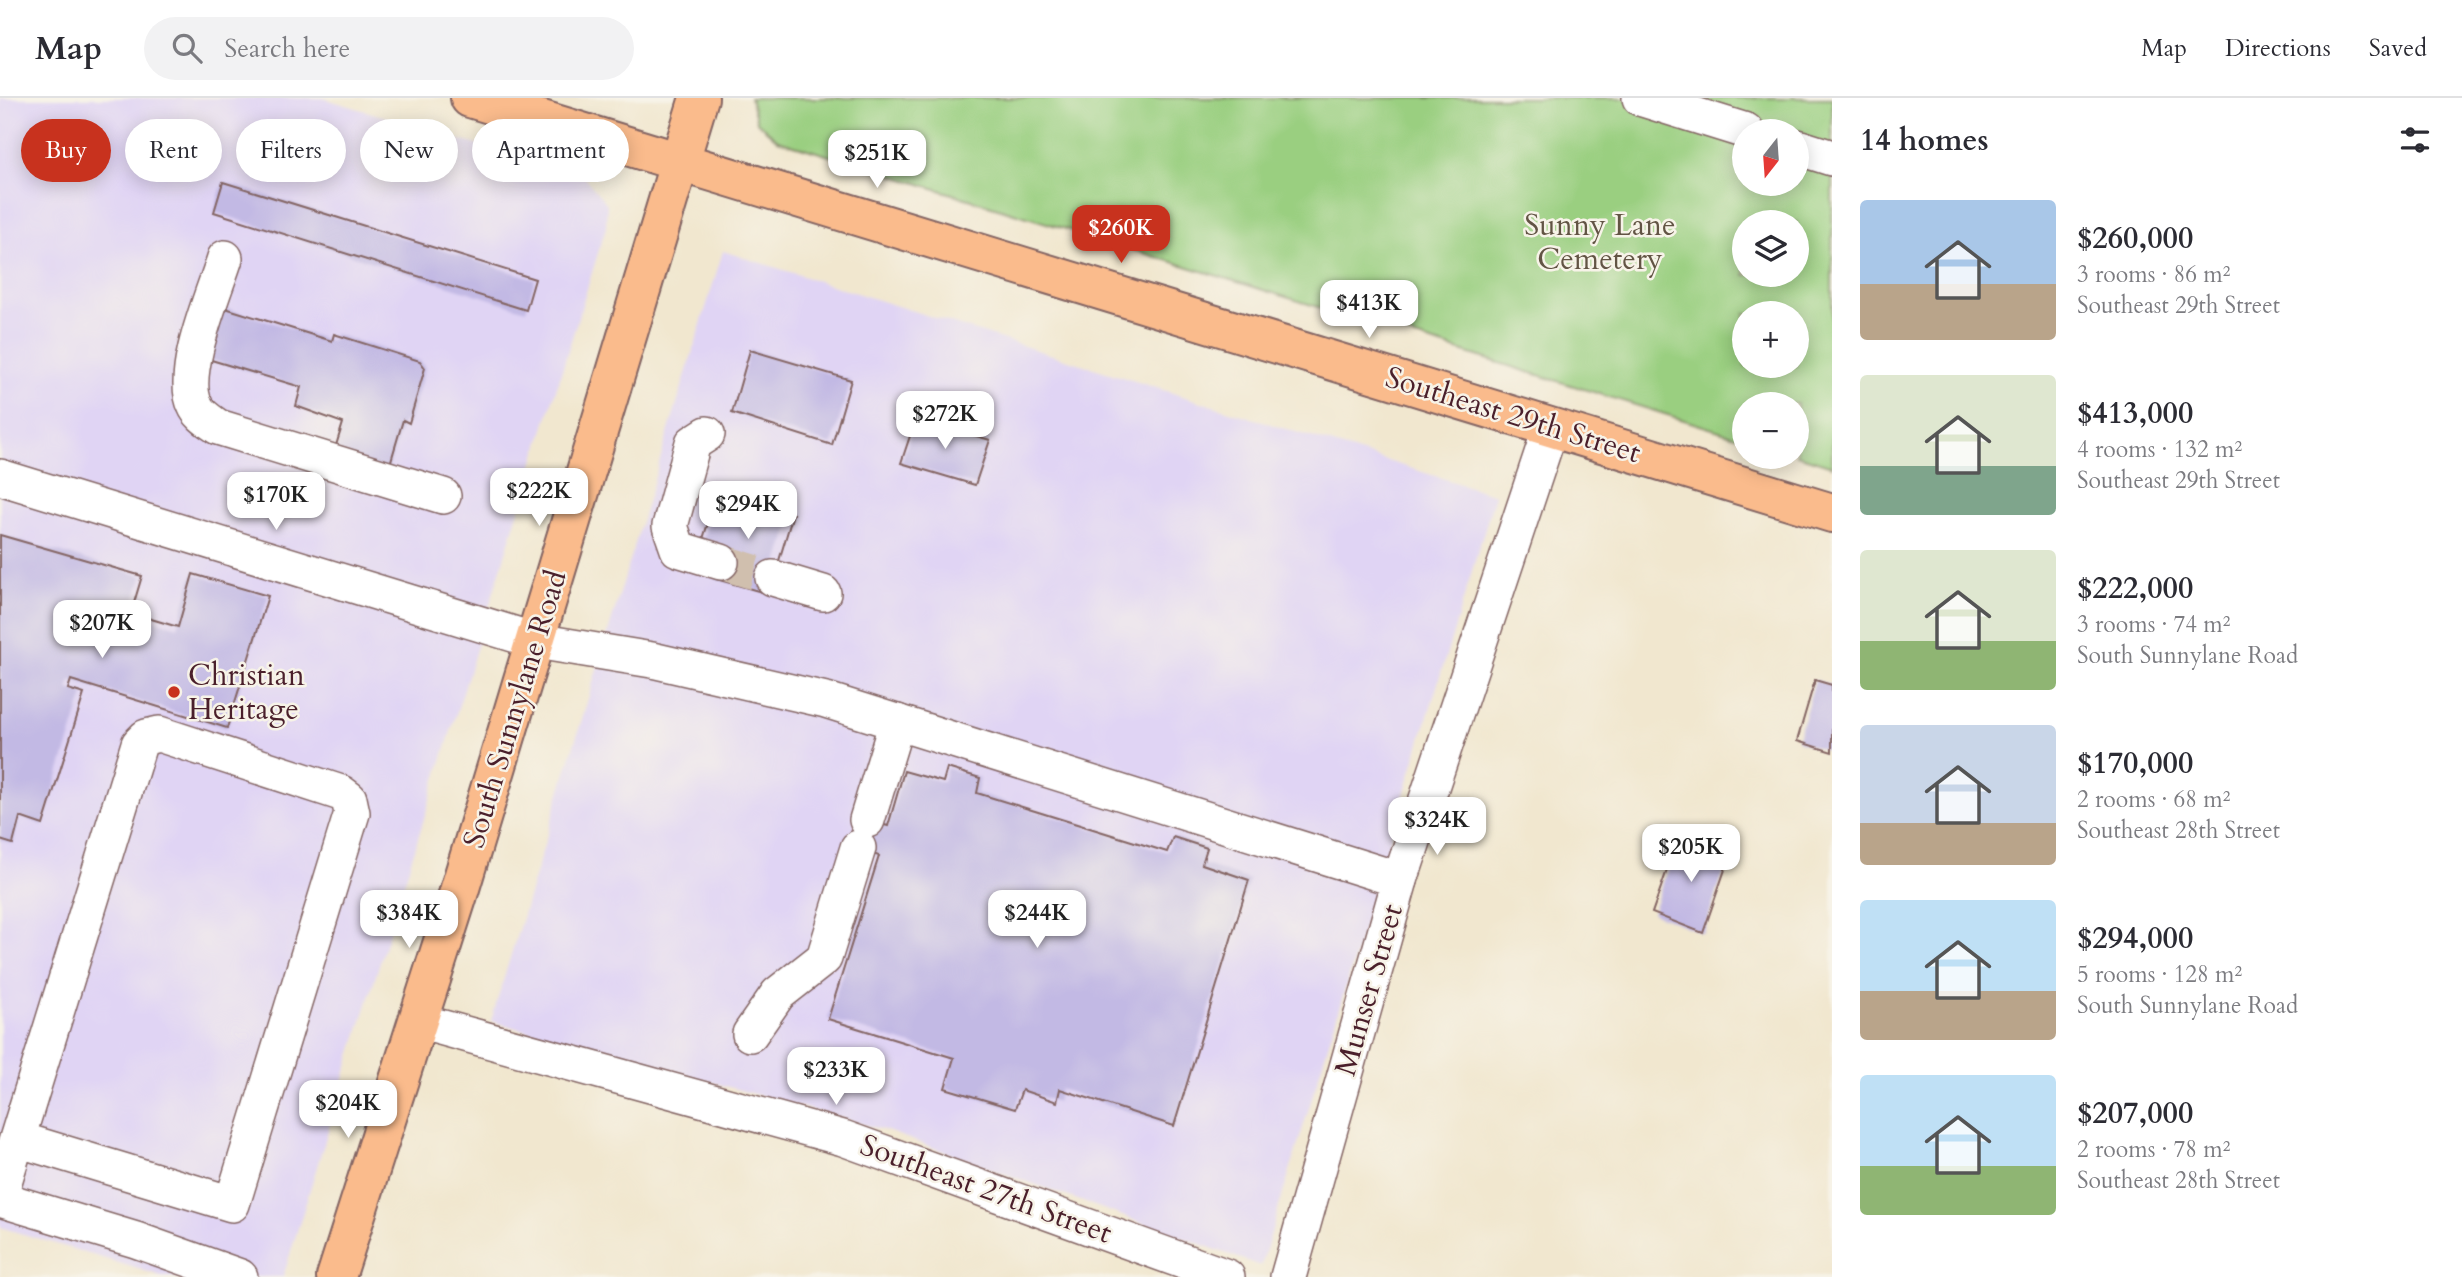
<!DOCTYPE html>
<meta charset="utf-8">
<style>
body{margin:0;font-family:Cardo,serif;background:#f2f2f3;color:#2b2b33;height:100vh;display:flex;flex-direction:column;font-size:26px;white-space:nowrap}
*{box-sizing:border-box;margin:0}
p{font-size:23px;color:#7c7c81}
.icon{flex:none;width:38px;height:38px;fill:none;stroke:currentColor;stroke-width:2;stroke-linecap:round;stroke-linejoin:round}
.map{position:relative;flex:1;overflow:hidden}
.panel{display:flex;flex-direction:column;background:#fff;width:630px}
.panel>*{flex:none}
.guide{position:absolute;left:21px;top:21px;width:665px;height:63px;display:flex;gap:14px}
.needle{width:46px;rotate:197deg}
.buttons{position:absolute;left:1732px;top:21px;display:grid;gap:14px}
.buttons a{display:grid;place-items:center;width:77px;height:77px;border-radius:50%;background:#fff;box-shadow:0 4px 18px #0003;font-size:35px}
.price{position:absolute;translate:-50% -60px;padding:0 16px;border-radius:14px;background:#fff;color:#222;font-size:23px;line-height:46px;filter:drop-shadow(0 2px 4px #0008)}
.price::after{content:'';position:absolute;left:50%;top:42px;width:21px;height:16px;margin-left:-10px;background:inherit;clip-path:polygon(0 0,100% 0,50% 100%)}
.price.active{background:#c8321e;color:#fff}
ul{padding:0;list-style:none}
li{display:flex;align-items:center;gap:21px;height:175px;padding:0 28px}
li span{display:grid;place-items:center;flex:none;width:196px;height:140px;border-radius:7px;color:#555}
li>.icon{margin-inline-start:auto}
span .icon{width:84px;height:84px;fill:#fffc;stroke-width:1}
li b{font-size:30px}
h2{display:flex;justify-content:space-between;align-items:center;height:84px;padding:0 28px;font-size:30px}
.pill{padding:0 24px;border-radius:32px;background:#fff;box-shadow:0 4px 18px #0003;font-size:24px;line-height:63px}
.pill.active{background:#c8321e;color:#fff}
header{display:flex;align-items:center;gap:42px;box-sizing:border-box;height:98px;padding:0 35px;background:#fff;border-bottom:2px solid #e1e1e2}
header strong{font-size:33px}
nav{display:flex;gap:38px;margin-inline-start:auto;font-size:24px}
.search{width:490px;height:63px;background:#f2f2f3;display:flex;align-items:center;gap:18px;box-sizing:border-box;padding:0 24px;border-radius:38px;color:#7c7c81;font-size:26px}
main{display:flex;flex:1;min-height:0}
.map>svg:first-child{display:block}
.built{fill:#e0d4f4}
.green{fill:#9acf80;stroke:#727756;stroke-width:2;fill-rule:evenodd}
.building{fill:#c2b9e4}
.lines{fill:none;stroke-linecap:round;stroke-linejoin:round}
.minor-tunnel{stroke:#d0bfae;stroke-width:35;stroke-dasharray:35 18;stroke-linecap:butt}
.minor-casing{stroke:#846564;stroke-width:38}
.major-casing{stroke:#846564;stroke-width:42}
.minor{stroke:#fff;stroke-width:35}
.major{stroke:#fabb8c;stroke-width:38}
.poi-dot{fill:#c8321e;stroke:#f7f3e8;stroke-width:2.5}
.labels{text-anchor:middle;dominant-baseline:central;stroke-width:5;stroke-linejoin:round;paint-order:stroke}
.park-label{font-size:30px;fill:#625444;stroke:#f7f3e8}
.street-label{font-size:30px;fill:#4a1f2b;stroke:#f7f3e8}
.poi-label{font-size:30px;fill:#4a1f2b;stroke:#f7f3e8;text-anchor:start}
</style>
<header>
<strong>Map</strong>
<div class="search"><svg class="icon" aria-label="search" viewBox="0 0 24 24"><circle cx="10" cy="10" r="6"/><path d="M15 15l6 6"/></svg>Search here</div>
<nav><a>Map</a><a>Directions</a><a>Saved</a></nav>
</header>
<main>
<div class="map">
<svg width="1832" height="1179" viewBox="0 0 1832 1179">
<rect width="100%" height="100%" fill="#f7f3e8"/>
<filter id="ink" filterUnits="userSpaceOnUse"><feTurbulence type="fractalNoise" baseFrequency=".0143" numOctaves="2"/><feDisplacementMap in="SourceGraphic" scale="14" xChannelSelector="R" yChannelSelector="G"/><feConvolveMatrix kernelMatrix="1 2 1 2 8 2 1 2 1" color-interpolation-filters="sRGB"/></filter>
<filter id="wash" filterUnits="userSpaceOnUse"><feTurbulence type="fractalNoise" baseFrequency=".00686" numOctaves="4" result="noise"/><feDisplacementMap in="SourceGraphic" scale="28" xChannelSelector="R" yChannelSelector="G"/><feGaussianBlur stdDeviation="1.57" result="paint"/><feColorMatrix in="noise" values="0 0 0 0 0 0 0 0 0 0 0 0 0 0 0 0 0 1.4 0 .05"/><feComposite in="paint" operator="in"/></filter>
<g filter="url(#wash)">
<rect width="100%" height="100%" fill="#f1e7cf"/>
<g class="built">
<polygon points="0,0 323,0 585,80 607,106 606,129 283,1179 165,1179 0,1129"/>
<polygon points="723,153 1495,397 1261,1168 887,1033 491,923"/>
</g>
<path class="green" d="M750 0H1832V368L1797 357V306H1745V341L778 42 757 24ZM1745 33H1797V86H1745ZM1745 124H1797V177H1745ZM1745 215H1797V268H1745Z"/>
<g id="blocks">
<g class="building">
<polygon points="223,84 535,181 526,212 214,114"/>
<polygon points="222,209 332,243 334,236 420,263 425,270 409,325 403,322 388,373 333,357 343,325 296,308 301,289 208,261"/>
<polygon points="750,252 851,282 832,347 732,315"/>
<polygon points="916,320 990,342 975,387 901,365"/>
<polygon points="718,393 793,416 769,496 716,481 726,448 703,441"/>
<polygon points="0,437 142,478 131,515 178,529 193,476 268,498 227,630 71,582 68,591 84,596 43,727 20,719 13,746 0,742"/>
<polygon points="1815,582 1832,587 1832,654 1797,643"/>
<polygon points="947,670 980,680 977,695 1167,754 1173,739 1207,750 1202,766 1249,782 1174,1028 1060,991 1057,1004 1022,992 1015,1011 945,990 954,960 828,921 879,758 854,749 861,721 888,728 904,673 943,684"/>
<polygon points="1679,738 1730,757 1703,835 1652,815"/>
</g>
</g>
</g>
<g filter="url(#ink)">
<use href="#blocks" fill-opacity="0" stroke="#846564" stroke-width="2"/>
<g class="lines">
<polyline class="minor-tunnel" points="721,464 773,480"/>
<defs>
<g id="minor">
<polyline points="1640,0 1746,33"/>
<polyline points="1797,49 1832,60"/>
<path d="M225 160C214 195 179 275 195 307 199 317 210 323 218 329L443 398"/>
<polyline points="707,336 693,345 670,428 678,451 721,464"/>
<polyline points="0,379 536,543 652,562 826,602 1400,782"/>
<polyline points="773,480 823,495"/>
<polyline points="867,722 897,624"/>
<polyline points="418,923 843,1040 1227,1179"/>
<polyline points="750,936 778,896 824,860 858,750"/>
<polyline points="0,1097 17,1041 139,646 146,639 159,636 341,695 349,701 352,715 232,1106 17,1041"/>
<polyline points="0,1101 136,1142 240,1179"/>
<polyline points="1288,1179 1400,782 1551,329"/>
</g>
<g id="major">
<polyline points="470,0 1832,415"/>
<polyline points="336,1179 457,800 699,0"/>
</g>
</defs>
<use href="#minor" class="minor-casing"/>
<use href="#major" class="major-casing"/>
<use href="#minor" class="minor"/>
<use href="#major" class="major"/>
</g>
</g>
<circle class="poi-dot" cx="174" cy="594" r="7"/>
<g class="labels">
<g class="park-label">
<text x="1600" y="127">Sunny Lane<tspan x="1600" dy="34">Cemetery</tspan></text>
</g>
<g class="street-label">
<text transform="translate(1513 317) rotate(17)">Southeast 29th Street</text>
<text transform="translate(515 611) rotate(-73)">South Sunnylane Road</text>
<text transform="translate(1369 892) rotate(-74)">Munser Street</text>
<text transform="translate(986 1091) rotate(20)">Southeast 27th Street</text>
</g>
<g class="poi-label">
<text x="188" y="577">Christian<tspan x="188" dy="34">Heritage</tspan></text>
</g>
</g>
</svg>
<div class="buttons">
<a><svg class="needle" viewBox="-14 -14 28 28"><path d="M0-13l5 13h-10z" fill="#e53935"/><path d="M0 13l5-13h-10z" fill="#7c7c81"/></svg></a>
<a><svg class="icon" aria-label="layers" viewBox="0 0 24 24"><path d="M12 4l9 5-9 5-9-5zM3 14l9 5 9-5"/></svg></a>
<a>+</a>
<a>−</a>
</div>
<b class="price" style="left:877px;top:92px">$251K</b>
<b class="price active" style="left:1121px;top:167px">$260K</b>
<b class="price" style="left:1369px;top:242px">$413K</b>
<b class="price" style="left:945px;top:353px">$272K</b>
<b class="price" style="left:539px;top:430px">$222K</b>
<b class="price" style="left:276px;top:434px">$170K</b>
<b class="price" style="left:748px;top:443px">$294K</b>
<b class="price" style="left:102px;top:562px">$207K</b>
<b class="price" style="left:1437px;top:759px">$324K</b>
<b class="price" style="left:1691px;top:786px">$205K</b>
<b class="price" style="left:409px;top:852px">$384K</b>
<b class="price" style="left:1037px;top:852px">$244K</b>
<b class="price" style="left:836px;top:1009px">$233K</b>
<b class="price" style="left:348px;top:1042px">$204K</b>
<div class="guide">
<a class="pill active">Buy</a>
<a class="pill">Rent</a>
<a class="pill">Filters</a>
<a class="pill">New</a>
<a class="pill">Apartment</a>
</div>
</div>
<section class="panel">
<h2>14 homes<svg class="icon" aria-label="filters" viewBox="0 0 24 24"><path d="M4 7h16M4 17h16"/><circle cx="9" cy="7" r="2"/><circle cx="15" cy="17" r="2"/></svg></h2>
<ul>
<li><span style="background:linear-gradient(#a9c7e8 60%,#b9a48a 0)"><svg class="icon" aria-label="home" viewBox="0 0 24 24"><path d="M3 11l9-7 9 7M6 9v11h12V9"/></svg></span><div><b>$260,000</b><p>3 rooms · 86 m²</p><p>Southeast 29th Street</p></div></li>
<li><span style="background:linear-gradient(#dfe7d0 65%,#7fa58c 0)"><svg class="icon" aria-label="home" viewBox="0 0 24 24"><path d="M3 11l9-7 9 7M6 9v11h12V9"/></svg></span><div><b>$413,000</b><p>4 rooms · 132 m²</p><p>Southeast 29th Street</p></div></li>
<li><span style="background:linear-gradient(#dfe7d0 65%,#8fb573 0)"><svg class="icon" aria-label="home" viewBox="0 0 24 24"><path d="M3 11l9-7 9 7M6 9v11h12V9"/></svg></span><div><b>$222,000</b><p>3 rooms · 74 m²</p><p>South Sunnylane Road</p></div></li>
<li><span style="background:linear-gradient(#c9d6e8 70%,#b9a48a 0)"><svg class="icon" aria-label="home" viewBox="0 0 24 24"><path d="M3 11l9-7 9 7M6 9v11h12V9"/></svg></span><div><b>$170,000</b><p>2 rooms · 68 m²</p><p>Southeast 28th Street</p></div></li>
<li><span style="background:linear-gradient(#bfe0f5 65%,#b9a48a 0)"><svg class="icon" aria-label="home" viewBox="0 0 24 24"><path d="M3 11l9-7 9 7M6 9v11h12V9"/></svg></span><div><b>$294,000</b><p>5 rooms · 128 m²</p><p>South Sunnylane Road</p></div></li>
<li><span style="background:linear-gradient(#bfe0f5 65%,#8fb573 0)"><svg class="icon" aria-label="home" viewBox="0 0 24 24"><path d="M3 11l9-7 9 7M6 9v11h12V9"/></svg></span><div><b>$207,000</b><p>2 rooms · 78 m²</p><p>Southeast 28th Street</p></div></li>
</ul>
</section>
</main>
